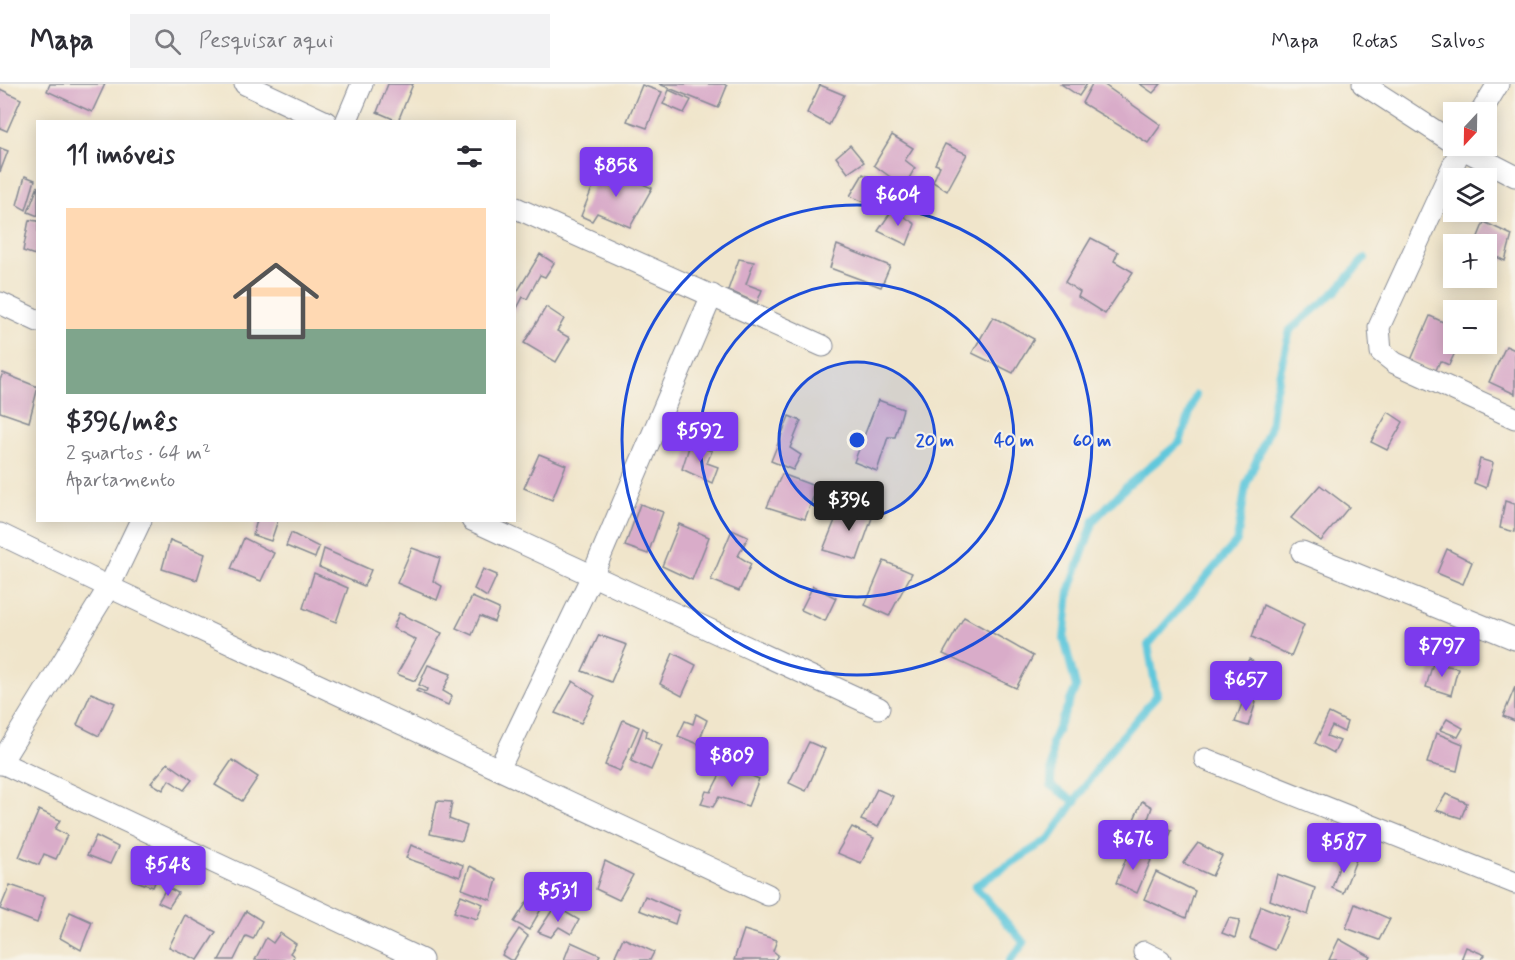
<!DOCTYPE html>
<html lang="pt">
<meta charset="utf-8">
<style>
body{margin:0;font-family:Mynerve,sans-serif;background:#f2f2f3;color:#2b2b33;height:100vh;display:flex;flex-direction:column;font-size:22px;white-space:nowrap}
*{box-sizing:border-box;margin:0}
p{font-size:20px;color:#7c7c81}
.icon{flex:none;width:33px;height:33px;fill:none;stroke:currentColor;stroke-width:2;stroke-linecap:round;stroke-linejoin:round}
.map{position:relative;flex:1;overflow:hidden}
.side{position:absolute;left:36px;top:36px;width:480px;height:402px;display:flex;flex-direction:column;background:#fff;border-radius:0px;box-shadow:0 3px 15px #0003}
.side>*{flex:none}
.needle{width:39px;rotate:202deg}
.fabs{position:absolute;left:1443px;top:18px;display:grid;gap:12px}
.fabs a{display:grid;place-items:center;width:54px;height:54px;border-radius:0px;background:#fff;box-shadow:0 3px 15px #0003;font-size:30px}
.price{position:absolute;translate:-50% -51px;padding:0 14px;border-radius:6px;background:#7c3aed;color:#fff;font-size:20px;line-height:39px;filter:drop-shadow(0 2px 3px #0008)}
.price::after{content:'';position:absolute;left:50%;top:36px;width:18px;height:14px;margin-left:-9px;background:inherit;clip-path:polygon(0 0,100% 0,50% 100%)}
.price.active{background:#222;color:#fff}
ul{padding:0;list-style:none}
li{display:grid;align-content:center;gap:12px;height:318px;padding:0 30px}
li+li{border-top:2px solid #e1e1e2}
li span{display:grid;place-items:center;height:186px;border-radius:0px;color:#555}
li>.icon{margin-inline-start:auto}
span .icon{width:108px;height:108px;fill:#fffc;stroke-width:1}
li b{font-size:26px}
h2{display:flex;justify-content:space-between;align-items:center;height:72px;padding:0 30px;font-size:26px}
header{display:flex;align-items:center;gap:36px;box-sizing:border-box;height:84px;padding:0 30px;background:#fff;border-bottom:2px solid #e1e1e2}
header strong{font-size:28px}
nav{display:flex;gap:33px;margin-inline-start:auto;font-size:21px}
.search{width:420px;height:54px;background:#f2f2f3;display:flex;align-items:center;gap:15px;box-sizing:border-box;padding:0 21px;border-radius:0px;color:#7c7c81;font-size:22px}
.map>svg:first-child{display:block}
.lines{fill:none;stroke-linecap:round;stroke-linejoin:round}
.stream{stroke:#60c8dc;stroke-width:8}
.building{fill:#d9acc9}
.street-casing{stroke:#868a94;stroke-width:23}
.street{stroke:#fff;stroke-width:21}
.ring{fill:none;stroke:#1d4ed8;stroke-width:3}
.centre{fill:#1d4ed8;stroke:#f7f3e8;stroke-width:3}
.ring-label{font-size:18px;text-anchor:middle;font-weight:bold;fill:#1d4ed8;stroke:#f7f3e8;stroke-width:4.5;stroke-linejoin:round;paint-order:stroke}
</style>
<header>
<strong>Mapa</strong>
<div class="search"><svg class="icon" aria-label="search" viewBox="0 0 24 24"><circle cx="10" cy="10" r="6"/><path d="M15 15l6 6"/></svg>Pesquisar aqui</div>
<nav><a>Mapa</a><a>Rotas</a><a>Salvos</a></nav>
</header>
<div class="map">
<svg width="1515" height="876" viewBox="0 0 1515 876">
<rect width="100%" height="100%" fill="#f7f3e8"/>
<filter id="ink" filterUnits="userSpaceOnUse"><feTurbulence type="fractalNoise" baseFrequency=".0167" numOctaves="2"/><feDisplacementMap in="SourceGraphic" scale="12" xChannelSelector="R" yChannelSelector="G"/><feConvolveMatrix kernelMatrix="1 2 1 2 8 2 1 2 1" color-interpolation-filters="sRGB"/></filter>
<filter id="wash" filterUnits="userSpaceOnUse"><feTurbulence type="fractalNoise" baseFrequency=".008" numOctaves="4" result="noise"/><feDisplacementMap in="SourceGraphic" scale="24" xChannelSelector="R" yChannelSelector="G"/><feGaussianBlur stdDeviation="1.35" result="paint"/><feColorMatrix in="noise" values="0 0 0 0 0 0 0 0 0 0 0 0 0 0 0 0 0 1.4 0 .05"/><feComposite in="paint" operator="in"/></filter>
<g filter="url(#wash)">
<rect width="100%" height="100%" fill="#f0e5cb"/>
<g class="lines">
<g class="stream">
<polyline points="1076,718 1051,702 1052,658 1076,603 1064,555 1069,508 1094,436 1129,400 1180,358 1196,311"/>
<polyline points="1010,876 1024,859 975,802 1049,755 1105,673 1157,611 1148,561 1237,457 1246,401 1270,344 1274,313 1290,246 1336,207 1365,174"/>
</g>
</g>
<g id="blocks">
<g class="building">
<polygon points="50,0 105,0 92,28 47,7"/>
<polygon points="388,0 413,0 398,37 377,28"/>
<polygon points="659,0 724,0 727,2 718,24"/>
<polygon points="1061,0 1087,0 1079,12"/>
<polygon points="1092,0 1103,0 1161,41 1148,59 1082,19"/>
<polygon points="1140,0 1161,0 1153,9"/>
<polygon points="642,1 662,8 647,44 627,37"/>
<polygon points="820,1 844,11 829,41 807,29"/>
<polygon points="0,5 21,15 7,47 0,44"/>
<polygon points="669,6 691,16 684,29 663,20"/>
<polygon points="892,51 913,64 905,76 915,84 904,103 874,81"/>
<polygon points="945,60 967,70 947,107 933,98 940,82 935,80"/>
<polygon points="850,61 864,78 848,89 836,73"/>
<polygon points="0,64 8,67 0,88"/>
<polygon points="601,82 652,104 630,143 597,129 592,137 581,132"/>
<polygon points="863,90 887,102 880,125 850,112"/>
<polygon points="25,92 35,96 26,126 17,121"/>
<polygon points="38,102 38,132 28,128"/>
<polygon points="893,125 915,140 907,161 878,147"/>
<polygon points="29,136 38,137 38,172 23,167"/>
<polygon points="1484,138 1512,151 1505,177 1486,168 1486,160 1475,160"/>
<polygon points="1091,154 1118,168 1114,177 1133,188 1105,230 1078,213 1080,208 1065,198"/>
<polygon points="837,161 890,182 881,203 830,184"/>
<polygon points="540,170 554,179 545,193 540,191 527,215 523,213 514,230 514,213"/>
<polygon points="739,175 754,178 746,200 762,206 757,219 728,206"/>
<polygon points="546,223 564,235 557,247 570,254 556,278 524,259"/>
<polygon points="1430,232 1454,243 1454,260 1459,260 1449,281 1440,277 1436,286 1411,276"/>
<polygon points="993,233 1034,255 1013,289 972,269"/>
<polygon points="1506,262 1515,266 1515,310 1489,298"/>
<polygon points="3,289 38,303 29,338 0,328 0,296"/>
<polygon points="878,316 903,325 895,353 888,353 877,387 854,378"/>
<polygon points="1388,328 1403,338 1387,366 1371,358"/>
<polygon points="789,332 801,337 790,364 801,371 793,386 771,377"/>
<polygon points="690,360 712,367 707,379 718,383 712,399 682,385"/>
<polygon points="539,370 566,381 552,416 524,404"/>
<polygon points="1480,375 1493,379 1486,404 1474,399"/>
<polygon points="782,390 817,403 805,435 767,423"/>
<polygon points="1320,401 1349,423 1321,457 1291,434"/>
<polygon points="1505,417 1515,420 1515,448 1500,444"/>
<polygon points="842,419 873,431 857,476 823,466"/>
<polygon points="640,420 663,428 648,470 625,462"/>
<polygon points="257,436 278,436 271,457 253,451"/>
<polygon points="679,440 709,453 692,496 662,482"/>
<polygon points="732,446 748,453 738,472 751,480 739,507 711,496"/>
<polygon points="291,449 319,463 315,474 286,462"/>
<polygon points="244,454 274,469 261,497 231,485"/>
<polygon points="170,456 205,470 197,496 162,485"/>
<polygon points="412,464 440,474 433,497 442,502 437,516 397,499"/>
<polygon points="324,465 371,486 364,502 319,483"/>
<polygon points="1447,465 1472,478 1463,500 1437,489"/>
<polygon points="884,477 912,489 889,532 865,521"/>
<polygon points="483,485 497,491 487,513 474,505"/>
<polygon points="314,489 348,504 336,538 303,524"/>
<polygon points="813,502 836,514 825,537 801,526"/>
<polygon points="472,513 499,525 494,538 480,532 472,551 456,544"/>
<polygon points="1263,521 1304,541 1291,572 1252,553"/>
<polygon points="399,529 442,549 415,597 397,590 416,556 393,544"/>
<polygon points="964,533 1033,572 1016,604 943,570"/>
<polygon points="599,551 627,561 611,598 582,587"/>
<polygon points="673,569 696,581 682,612 660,600"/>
<polygon points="1249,575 1260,582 1249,606 1235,599"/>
<polygon points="1433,579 1458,584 1451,611 1426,603"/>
<polygon points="428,581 451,590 443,607 452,612 448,621 416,607 418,605 426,608 427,605 419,601"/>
<polygon points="573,597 595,612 581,639 555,629"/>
<polygon points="1515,603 1515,637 1503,632"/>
<polygon points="91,609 115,619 99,652 77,641"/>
<polygon points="1245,612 1256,618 1248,642 1235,638"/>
<polygon points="1329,629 1347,638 1344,648 1332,642 1327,652 1340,657 1334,669 1315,659"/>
<polygon points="696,630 707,636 698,660 678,652 685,637 693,640"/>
<polygon points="1447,635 1463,644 1458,653 1440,646"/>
<polygon points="623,636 639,643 620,687 605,681"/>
<polygon points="643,644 647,647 646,653 662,661 651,686 631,677"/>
<polygon points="1436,649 1463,660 1457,687 1427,679"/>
<polygon points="809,658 825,665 806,707 789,699"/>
<polygon points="232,676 258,693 242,717 215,701"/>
<polygon points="168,679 192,696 184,706 169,696 163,706 151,699"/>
<polygon points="725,681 759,695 748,722 719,713 713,723 701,720 706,707 711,708"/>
<polygon points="877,705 893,712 878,743 861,736"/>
<polygon points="1446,710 1467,719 1461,734 1436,726"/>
<polygon points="437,717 452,718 449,735 467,742 462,757 430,750"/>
<polygon points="1142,717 1152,723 1148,735 1172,746 1159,774 1125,756"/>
<polygon points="39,726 60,736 55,745 67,751 56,775 44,770 39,781 19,773"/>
<polygon points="852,743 874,754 861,779 837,769"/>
<polygon points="96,752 118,763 110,780 87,771"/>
<polygon points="1198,759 1222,772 1212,792 1183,779"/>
<polygon points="411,761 463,781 460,793 406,774"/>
<polygon points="1130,765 1151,776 1137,809 1116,799"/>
<polygon points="1343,771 1356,776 1343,809 1332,804"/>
<polygon points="141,775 161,784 153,803 133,796"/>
<polygon points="605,777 633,791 619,816 596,805"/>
<polygon points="470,782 497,796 491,816 462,805"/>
<polygon points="1156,788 1195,807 1186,834 1144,815"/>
<polygon points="1277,790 1315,804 1308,831 1270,816"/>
<polygon points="10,801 45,813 37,839 0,825"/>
<polygon points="167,803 178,809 169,823 158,818"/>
<polygon points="534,807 547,815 529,846 514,838"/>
<polygon points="461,811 483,820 477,835 454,828"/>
<polygon points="645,812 679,827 675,840 639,826"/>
<polygon points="1355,820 1390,835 1379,856 1346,844"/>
<polygon points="555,822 579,836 571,850 559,843 551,853 538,848"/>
<polygon points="1261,822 1289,833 1275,866 1250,855"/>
<polygon points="246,827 262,837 253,855 246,852 234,876 219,876"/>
<polygon points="70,828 92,838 81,866 60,854"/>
<polygon points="185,831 216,848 198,876 169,863"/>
<polygon points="1229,834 1240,836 1235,854 1222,849"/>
<polygon points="519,845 528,852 514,876 510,876 502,871"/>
<polygon points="744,846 777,856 773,867 778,871 775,876 734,876"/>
<polygon points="280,849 296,860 290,869 294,872 292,876 255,876 266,854 273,859"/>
<polygon points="623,854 654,868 650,876 623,876 615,872"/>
<polygon points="1339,855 1371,873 1369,876 1329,876"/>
<polygon points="571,858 600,871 597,876 564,876"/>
<polygon points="1466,863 1485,871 1481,876 1461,876"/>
</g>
</g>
</g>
<g filter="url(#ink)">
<use href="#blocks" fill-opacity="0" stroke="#868a94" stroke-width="1.5"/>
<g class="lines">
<defs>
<g id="street">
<polyline points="245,0 326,38"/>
<polyline points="1363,0 1454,59"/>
<polyline points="1481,28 1498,0"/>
<polyline points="346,38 362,0"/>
<polyline points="1457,62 1515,92"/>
<polyline points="1462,62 1379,243 1381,268 1395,279 1515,334"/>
<polyline points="514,123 823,262"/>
<polyline points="0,219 38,237"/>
<polyline points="472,436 879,624"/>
<polyline points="0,450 109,503 768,811"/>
<polyline points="1302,468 1515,555"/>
<polyline points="1205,675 1515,799"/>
<polyline points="0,678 422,876"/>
<polyline points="0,680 109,503 141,436"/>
<polyline points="499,685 592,492 712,211"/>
<polyline points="1144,868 1160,876"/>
</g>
</defs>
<use href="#street" class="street-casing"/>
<use href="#street" class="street"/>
</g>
</g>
<circle cx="857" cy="356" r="78" fill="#1d4ed8" fill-opacity=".12"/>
<g class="ring">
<circle cx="857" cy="356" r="78"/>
<circle cx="857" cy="356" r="157"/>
<circle cx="857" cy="356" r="235"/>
</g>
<circle cx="857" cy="356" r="9" class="centre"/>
<g class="ring-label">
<text x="935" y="362">20 m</text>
<text x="1014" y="362">40 m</text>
<text x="1092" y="362">60 m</text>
</g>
</svg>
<div class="fabs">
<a><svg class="needle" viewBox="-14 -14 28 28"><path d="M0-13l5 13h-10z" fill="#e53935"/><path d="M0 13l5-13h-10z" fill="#7c7c81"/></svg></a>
<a><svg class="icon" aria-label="layers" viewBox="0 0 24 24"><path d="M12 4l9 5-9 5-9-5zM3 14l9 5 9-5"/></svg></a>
<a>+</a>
<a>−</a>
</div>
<b class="price" style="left:616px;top:114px">$858</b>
<b class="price" style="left:898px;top:143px">$604</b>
<b class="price" style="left:700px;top:379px">$592</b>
<b class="price active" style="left:849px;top:448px">$396</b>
<b class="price" style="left:1442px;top:594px">$797</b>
<b class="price" style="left:1246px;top:628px">$657</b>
<b class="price" style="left:732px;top:704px">$809</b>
<b class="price" style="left:1133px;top:787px">$676</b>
<b class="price" style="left:1344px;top:790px">$587</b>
<b class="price" style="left:168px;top:813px">$548</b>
<b class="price" style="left:558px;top:839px">$531</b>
<section class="side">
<h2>11 imóveis<svg class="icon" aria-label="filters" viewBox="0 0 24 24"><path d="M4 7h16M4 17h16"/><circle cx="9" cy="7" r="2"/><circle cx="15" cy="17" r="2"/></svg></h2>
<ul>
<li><span style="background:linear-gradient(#ffd9b3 65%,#7fa58c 0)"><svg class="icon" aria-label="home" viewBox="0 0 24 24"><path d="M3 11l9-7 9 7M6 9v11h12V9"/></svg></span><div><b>$396/mês</b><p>2 quartos · 64 m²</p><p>Apartamento</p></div></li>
</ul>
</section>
</div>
